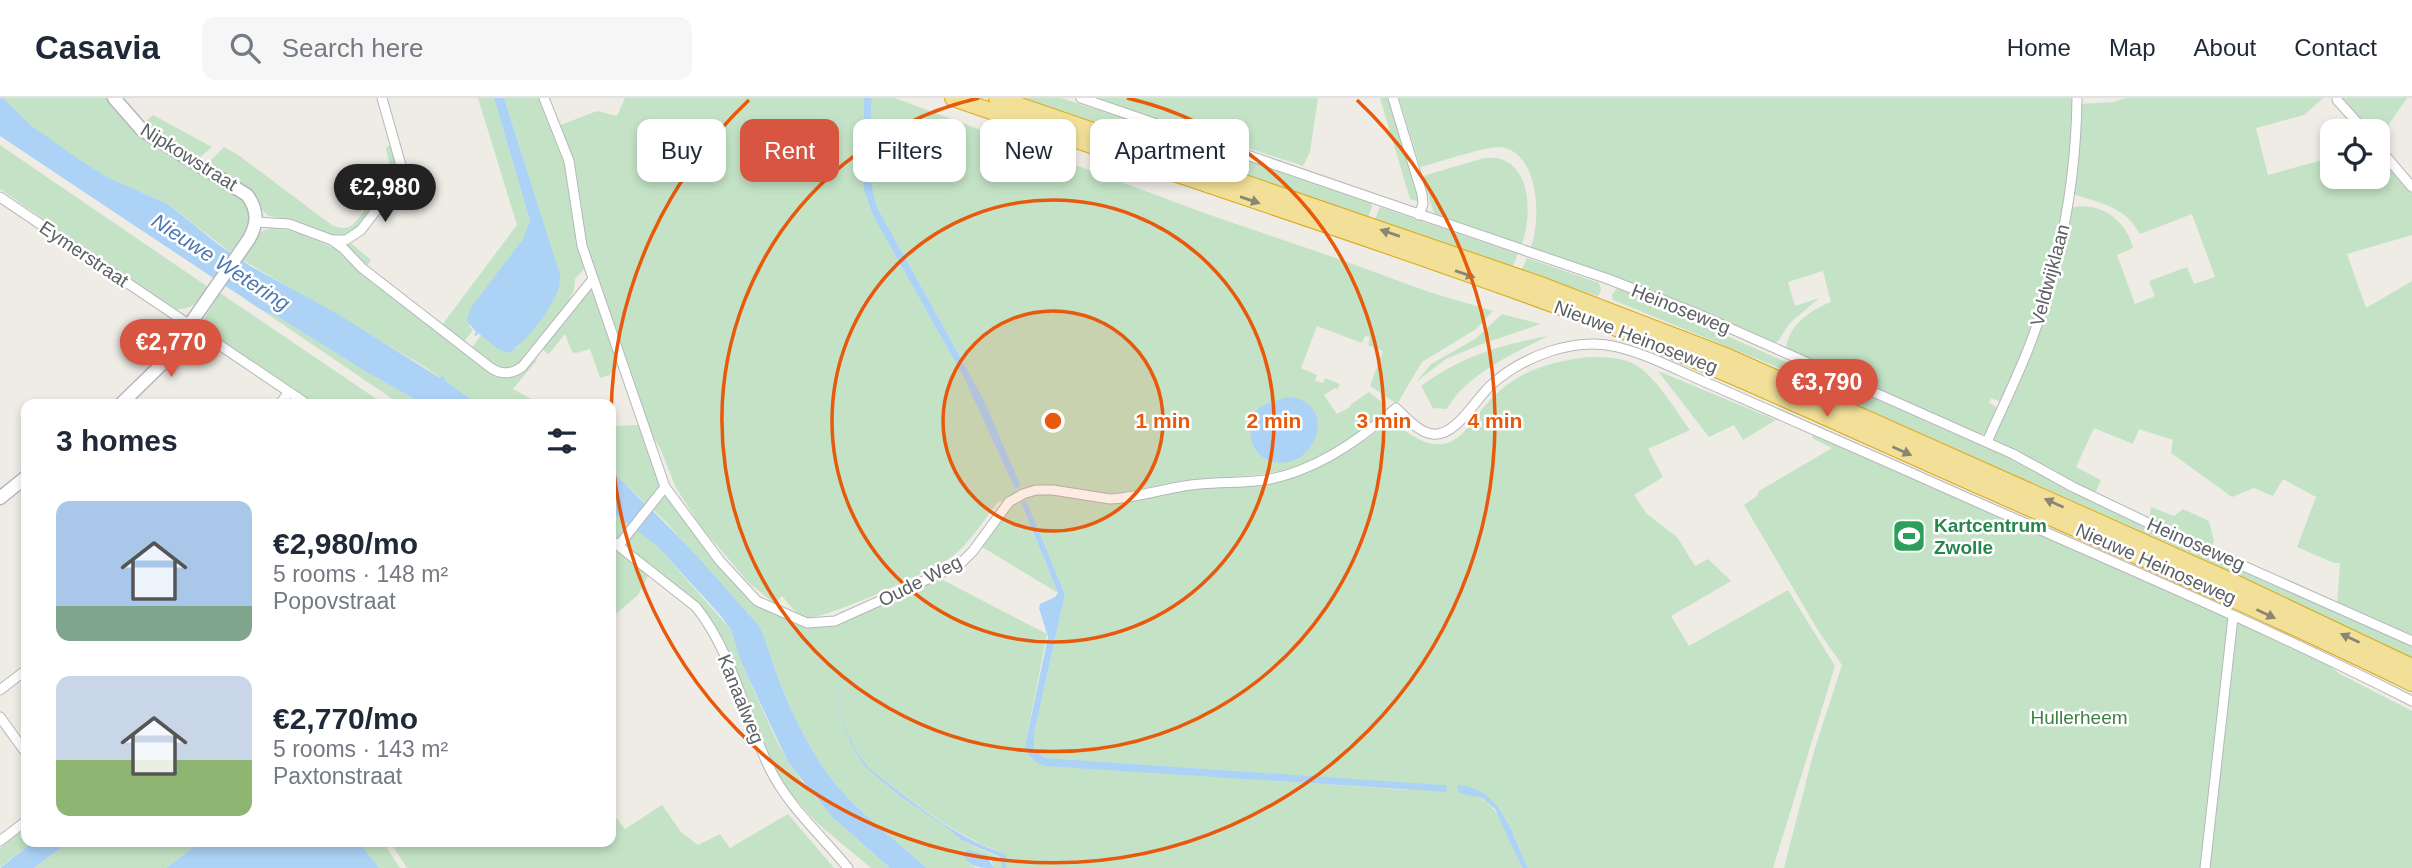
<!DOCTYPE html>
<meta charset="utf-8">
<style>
body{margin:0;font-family:Helvetica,sans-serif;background:#f6f6f7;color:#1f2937;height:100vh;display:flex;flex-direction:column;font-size:26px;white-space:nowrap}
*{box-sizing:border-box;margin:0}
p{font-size:23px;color:#747a83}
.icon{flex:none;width:38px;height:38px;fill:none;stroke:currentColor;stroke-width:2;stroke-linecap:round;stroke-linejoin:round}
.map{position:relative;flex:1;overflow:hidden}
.details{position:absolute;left:21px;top:301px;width:595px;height:448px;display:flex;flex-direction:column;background:#fff;border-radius:14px;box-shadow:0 4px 10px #0003}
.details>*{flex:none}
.top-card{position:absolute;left:637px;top:21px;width:665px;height:63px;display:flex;gap:14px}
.controls{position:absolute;left:2320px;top:21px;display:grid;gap:14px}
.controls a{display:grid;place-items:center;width:70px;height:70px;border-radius:14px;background:#fff;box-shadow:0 4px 10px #0003;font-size:35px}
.price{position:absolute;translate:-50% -60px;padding:0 16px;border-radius:24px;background:#d75541;color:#fff;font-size:23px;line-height:46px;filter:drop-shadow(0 2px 4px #0008)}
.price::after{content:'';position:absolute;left:50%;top:42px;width:21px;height:16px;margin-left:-10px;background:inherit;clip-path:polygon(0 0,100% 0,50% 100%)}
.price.current{background:#222;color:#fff}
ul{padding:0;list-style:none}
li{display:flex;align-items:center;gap:21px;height:175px;padding:0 35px}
li span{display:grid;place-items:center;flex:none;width:196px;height:140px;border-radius:14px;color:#555}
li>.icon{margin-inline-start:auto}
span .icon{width:84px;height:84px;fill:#fffc;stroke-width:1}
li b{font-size:30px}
h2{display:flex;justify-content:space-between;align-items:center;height:84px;padding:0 35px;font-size:30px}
.pill{padding:0 24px;border-radius:14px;background:#fff;box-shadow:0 4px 10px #0003;font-size:24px;line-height:63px}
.pill.current{background:#d75541;color:#fff}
header{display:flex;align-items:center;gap:42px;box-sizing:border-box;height:98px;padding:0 35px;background:#fff;border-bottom:2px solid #e0e1e3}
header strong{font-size:33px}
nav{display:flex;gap:38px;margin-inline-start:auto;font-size:24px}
.search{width:490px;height:63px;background:#f6f6f7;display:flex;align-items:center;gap:18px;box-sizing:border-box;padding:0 24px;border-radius:14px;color:#747a83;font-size:26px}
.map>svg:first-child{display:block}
.green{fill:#c4e3c6}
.water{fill:#acd2f6}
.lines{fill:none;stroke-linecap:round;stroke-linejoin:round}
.street-casing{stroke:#b5b7ba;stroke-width:11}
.secondary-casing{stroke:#b4b7bb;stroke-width:15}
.highway-casing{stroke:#dba917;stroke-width:18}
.street{stroke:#fff;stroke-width:9}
.secondary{stroke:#fff;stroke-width:12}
.highway{stroke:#f2e098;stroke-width:16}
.oneway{fill:#8a8674}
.ring{fill:none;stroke:#e8590c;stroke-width:3.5}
.labels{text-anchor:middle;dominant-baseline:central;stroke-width:5;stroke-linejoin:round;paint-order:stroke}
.street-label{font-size:19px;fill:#5d6064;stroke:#fff}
.leisure-label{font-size:19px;font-weight:bold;fill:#27864d;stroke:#fff;text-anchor:start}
.park-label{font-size:19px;fill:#3e8145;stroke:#fff}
.water-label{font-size:21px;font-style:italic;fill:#4e78af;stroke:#fff}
.centre{fill:#e8590c;stroke:#fff;stroke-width:3.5}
.ring-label{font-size:21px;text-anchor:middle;font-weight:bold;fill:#e8590c;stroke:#fff;stroke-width:5;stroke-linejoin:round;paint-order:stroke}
</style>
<header>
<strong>Casavia</strong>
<div class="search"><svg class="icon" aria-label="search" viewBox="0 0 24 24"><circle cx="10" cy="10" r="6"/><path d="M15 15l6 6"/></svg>Search here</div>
<nav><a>Home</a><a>Map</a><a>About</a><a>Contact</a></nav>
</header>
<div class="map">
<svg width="2412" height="770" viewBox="0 0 2412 770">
<rect width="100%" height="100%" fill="#eeece5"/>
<g class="green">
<path d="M3 0H108L132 30 238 96C254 114 252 124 241 144L239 143 230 154 168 106 109 80 63 52 33 29Z"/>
<polygon points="478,0 494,0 530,123 526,136 469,228 473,232 463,245 365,169 346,147 352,146 371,162 367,168 442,227 517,127"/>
<polygon points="504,0 540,0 567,65 575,132 586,169 575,181 574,192 564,212 519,266 508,271 496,269 471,251 481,237 503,253 517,250 549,210 558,194 560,176"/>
<path d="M625 0H864V92L873 118 962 276 1015 391 1021 388 984 302 877 109C866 74 870 36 872 0H895L1210 117 1336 160 1429 194 1493 213 1476 231 1422 264 1397 306 1370 288 1383 253 1368 247 1370 239 1365 238 1362 245 1317 228 1301 270 1317 277 1315 283 1323 285 1325 280 1340 286 1338 291 1335 290 1324 297 1337 316 1350 309V307L1369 294 1384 306 1383 318C1349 341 1316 365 1275 374 1244 380 1211 379 1180 383 1157 386 1135 396 1112 396 1094 396 1077 389 1059 389 1039 389 1018 403 998 404 984 422 971 443 953 458 937 471 824 522 806 520 797 518 788 505 782 498L775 506 749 485 702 430 676 390 660 350 645 327 587 160 558 28 597 13 617 18Z"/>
<polygon points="1013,0 1061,0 1153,30 1148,46"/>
<polygon points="1093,0 1318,0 1310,54 1303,68"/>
<polygon points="1380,0 1390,0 1420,104 1410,101"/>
<path d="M1399 0H2075C2073 71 2061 142 2040 210 2030 242 2014 273 2002 304L1991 300 1989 304 1998 311 1987 335 1979 337 1786 251C1788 227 1811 212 1831 204L1823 173 1788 184 1795 208 1819 200 1789 226 1779 242 1774 246 1682 205 1531 149C1541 122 1540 54 1500 49 1487 48 1436 65 1420 69Z"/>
<path d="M2125 0H2323L2304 17 2256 30 2268 77 2333 59V79H2378V51L2412 92V137L2347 156 2366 210 2412 183V538L2337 506 2340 465H2334L2297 449 2316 399 2283 381 2273 398 2254 390 2232 399 2171 355 2173 342 2139 331 2133 346 2094 330 2076 369 2101 382 2096 393 2093 395 1993 341V337L2023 270 2071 110C2099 102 2127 123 2133 150L2117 157 2135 206 2155 198 2149 183 2187 169 2194 186 2215 179 2192 116 2140 136C2126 109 2100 105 2073 96L2080 6 2114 4Z"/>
<polygon points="2340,0 2407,0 2379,41 2378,33 2373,33"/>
<polygon points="153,17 212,49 198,61 146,29 146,23"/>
<polygon points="1158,31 1370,102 1372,109 1367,121 1152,48"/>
<path d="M0 47 208 189C197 205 195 210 175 212L0 91Z"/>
<path d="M388 48H391L396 66 393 81 356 130 342 138H332L296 123 269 118 263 113 254 97 210 67 209 64 224 49 237 56 329 125C335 129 343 132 351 128 361 121 381 87 390 76V68L386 50Z"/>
<path d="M1484 60C1489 60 1496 59 1501 61 1533 72 1531 121 1522 146L1435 116 1433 113 1423 78Z"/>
<polygon points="1380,109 1518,156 1512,170 1374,123"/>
<polygon points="271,130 295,133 341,153 498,278 538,261 513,291 541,306 477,306 425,269 241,161 260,134"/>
<polygon points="1527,160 1599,185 1601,191 1599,197 1597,198 1521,173"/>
<polygon points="1617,190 1809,274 1823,276 1998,353 2077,395 2174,442 2412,547 2412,560 2197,458 1832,296 1799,278 1613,202 1612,197"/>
<polygon points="590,191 592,191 618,261 610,277 600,280 590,251 576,255 572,254 565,236 549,256 544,253 543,248"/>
<polygon points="220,195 384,306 316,306 208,235 204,221"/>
<polygon points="263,213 275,217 363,272 423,306 400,306"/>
<polygon points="1502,216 1541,226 1482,246 1446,261 1416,284 1431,266 1475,241"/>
<path d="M1548 238C1518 253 1483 269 1459 294 1454 299 1452 305 1446 311L1433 310 1421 288C1461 258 1500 247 1548 238Z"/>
<path d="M1588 259C1603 259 1619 259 1632 265 1655 276 1675 312 1690 332L1648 351 1663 379 1634 397 1647 416 1677 439 1695 468 1708 461 1731 483 1671 518 1689 548 1788 492 1835 568 1773 770H1528C1514 740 1506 704 1474 691L1464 696C1499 696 1510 743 1522 770H1006V756C952 737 914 704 869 670L856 653 843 623 836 565 842 623 853 650 865 669 901 699 950 732 961 742 1002 761V770H994L991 762 964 759 976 770H927C888 735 844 705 817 660 800 632 784 599 774 568 769 554 766 541 759 528L667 425 652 411 663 398H668L748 498 799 526 815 529 835 525 939 480 1047 536 1025 648 1030 660 1040 666 1407 692 1447 688 1045 660 1034 651V636L1065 496 1026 402 1021 406 1058 495 982 449 1012 408 1021 399 1037 396H1057L1109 404 1178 391 1259 384 1345 354 1367 341 1391 322C1406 334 1429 353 1450 344 1464 338 1474 321 1484 309 1512 275 1546 264 1588 259Z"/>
<polygon points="1658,273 1776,322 1743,342 1734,327 1709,339"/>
<path d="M639 327 660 385V390L647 407C635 396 625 383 611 375V328Z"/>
<polygon points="1813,337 2211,512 2327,566 2340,576 2412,613 2412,770 1784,770 1814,653 1842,567 1819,534 1744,407 1757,398 1759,393 1832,350 1812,340"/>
<polygon points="2151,409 2174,418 2183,411 2209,423 2214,443 2211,450 2149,422"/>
<polygon points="611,413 630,426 622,437 616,440 611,437"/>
<polygon points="636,431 657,448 731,532 741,564 775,639 788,664 803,684 832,719 890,770 871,770 817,725 792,697 782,684 764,648 729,556 720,536 712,524 628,450 628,443"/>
<polygon points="611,447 648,478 638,497 611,520"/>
<polygon points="662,707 681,734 698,747 720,736 730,750 788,716 834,770 407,770 390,744 611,744 611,713 625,731"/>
<polygon points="26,730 26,744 33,744 0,769 0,750"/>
<polygon points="69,744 200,744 166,770 34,770"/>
<polygon points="359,744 383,744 400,770 379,770"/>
</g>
<g class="water">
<polygon points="0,0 3,0 33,29 80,62 109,80 168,106 219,147 252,169 336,215 440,280 443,278 445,280 444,282 477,306 423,306 363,272 275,217 263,213 0,38"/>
<path d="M494 0H504L560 176C560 181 560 187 558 193 553 208 523 249 508 255L498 251 478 235 476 238 474 237 476 234 467 223 470 211 523 141 530 123Z"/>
<path d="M864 0H872C870 36 866 74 877 109L984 302 1021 388 1015 391 962 276 873 118 864 92Z"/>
<path d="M1287 299C1342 302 1315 380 1268 362 1251 356 1246 331 1254 316 1260 306 1278 302 1287 299Z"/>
<path d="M611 375C624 382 632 394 643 404 685 442 721 485 759 528 766 541 769 554 774 568 784 599 800 632 817 660 844 705 888 735 927 770H890L832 719 788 664 741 564 731 532 721 518 657 448 611 413Z"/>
<path d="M1026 402 1065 496 1034 636V651L1045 660 1442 687H1447L1446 694 1045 668C1035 665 1027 659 1025 648L1048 539 1039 510 1040 506 1055 499 1058 495 1021 405Z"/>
<path d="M836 565 843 623 856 653 869 670C912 703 954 740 1006 756V770H1002L1000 759 961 742 950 732 901 699 865 669 853 650 842 623Z"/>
<path d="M1457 687C1502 690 1512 736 1528 770H1522L1495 711 1482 700 1459 695Z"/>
<polygon points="33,744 69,744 34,770 0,770"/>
<polygon points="200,744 359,744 379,770 166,770"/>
<path d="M968 752 986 757 994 770C980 770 973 770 964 759V755Z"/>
</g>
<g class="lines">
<defs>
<g id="street">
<path d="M544 0 569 63 582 148 665 389 720 463 757 503 807 525 835 523 959 467 973 453 1009 404 1023 396 1036 392H1053L1110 401C1133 400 1155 393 1179 389 1207 383 1236 386 1265 382 1313 374 1360 342 1396 310 1406 319 1419 335 1433 336 1455 339 1475 302 1491 287 1522 259 1575 238 1617 249 1650 257 1681 274 1712 287 1777 315 1841 344 1905 372 2074 448 2247 519 2412 603"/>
<polyline points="1081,0 1608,181 1698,216 2013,356 2073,389 2165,433 2412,543"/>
<polyline points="1393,0 1422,96 1423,106 1419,117"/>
<polyline points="2337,2 2365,33"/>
<polyline points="2378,49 2412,89"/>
<polyline points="0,99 307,306"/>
<polyline points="256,124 289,126 332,142 346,142 361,132 398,84 402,71 382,0"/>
<path d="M332 142 343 150 362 170 491 270C501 277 512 276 522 269L593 181"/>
<polyline points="280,306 288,295"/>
<path d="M1987 344C2002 310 2019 276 2032 241 2061 164 2076 83 2077 0"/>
<path d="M611 442 696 509C733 555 744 617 769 669 787 707 822 738 848 770"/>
<polyline points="619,447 665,389"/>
<polyline points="0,592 26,572"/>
<polyline points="0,619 26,655"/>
<polyline points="0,743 26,723"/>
<polyline points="2205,770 2233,519"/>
</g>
<g id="secondary">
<path d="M114 0 142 32 247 97C258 112 258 125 249 141L163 265 121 306"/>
<polyline points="0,400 26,379"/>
</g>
<g id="highway">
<path d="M953 0C1167 74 1384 143 1596 222 1714 267 1829 321 1944 372 2101 442 2258 510 2412 585"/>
<polyline points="997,0 1538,186 1728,259 2237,486 2412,569"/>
</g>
</defs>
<use href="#street" class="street-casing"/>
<use href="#secondary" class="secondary-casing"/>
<use href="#highway" class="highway-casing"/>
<use href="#street" class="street"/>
<use href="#secondary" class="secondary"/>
<use href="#highway" class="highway"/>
</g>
<defs><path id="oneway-solid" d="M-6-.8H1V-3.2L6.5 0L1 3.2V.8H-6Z" transform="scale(1.75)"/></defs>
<g class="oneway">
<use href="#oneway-solid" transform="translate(1250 102) rotate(19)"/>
<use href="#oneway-solid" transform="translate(1390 135) rotate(-161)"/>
<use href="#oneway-solid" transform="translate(1465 176) rotate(19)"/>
<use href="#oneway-solid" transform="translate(1902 353) rotate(24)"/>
<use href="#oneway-solid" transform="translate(2054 405) rotate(-156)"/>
<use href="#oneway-solid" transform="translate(2266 516) rotate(25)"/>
<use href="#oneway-solid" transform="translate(2350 540) rotate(-155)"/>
</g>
<circle cx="1053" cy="323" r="110" fill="#e8590c" fill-opacity=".12"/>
<g class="ring">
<circle cx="1053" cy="323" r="110"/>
<circle cx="1053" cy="323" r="221"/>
<path d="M1127 0A331 331 0 1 1 979 0"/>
<path d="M1357 2A442 442 0 1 1 749 2"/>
</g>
<defs>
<symbol id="stadium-square" viewBox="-11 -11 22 22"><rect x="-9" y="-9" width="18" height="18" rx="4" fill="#2e9e5b" stroke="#fff"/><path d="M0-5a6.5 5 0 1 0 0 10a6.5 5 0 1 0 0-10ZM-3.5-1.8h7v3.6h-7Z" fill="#fff"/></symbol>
</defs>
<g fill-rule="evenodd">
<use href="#stadium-square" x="1890" y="419" width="38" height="38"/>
</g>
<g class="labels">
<g class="street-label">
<text transform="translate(189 59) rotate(32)">Nipkowstraat</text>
<text transform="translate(84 156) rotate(34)">Eymerstraat</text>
<text transform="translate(2050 177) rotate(-75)">Veldwijklaan</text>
<text transform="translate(1681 211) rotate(22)">Heinoseweg</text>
<text transform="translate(1636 239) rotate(21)">Nieuwe Heinoseweg</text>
<text transform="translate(2196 446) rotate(24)">Heinoseweg</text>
<text transform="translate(2156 466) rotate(24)">Nieuwe Heinoseweg</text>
<text transform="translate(920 483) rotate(-27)">Oude Weg</text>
<text transform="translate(741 601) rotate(68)">Kanaalweg</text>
</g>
<g class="leisure-label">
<text x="1934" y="427">Kartcentrum<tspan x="1934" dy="22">Zwolle</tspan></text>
</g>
<g class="park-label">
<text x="2079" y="619">Hullerheem</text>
</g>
<g class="water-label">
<text transform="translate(221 164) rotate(33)">Nieuwe Wetering</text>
</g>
</g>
<circle cx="1053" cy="323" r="10" class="centre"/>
<g class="ring-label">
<text x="1163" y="330">1 min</text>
<text x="1274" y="330">2 min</text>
<text x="1384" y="330">3 min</text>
<text x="1495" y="330">4 min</text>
</g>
</svg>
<div class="controls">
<a><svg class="icon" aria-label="locate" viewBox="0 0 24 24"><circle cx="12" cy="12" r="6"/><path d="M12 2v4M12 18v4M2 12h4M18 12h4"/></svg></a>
</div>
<b class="price current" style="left:385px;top:126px">€2,980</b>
<b class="price" style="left:171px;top:281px">€2,770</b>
<b class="price" style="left:1827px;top:321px">€3,790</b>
<div class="top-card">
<a class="pill">Buy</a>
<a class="pill current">Rent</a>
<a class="pill">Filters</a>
<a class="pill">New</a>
<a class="pill">Apartment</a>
</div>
<section class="details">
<h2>3 homes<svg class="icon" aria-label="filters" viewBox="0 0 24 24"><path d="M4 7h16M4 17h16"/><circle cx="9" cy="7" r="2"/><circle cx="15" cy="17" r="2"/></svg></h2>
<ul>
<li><span style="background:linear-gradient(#a9c7e8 75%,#7fa58c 0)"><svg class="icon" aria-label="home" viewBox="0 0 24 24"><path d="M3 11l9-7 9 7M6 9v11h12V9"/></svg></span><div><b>€2,980/mo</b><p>5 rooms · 148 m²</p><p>Popovstraat</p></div></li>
<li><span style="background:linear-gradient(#c9d6e8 60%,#8fb573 0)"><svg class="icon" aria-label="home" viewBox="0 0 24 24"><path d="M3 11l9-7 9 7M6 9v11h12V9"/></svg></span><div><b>€2,770/mo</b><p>5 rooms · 143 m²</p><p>Paxtonstraat</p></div></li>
</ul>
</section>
</div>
